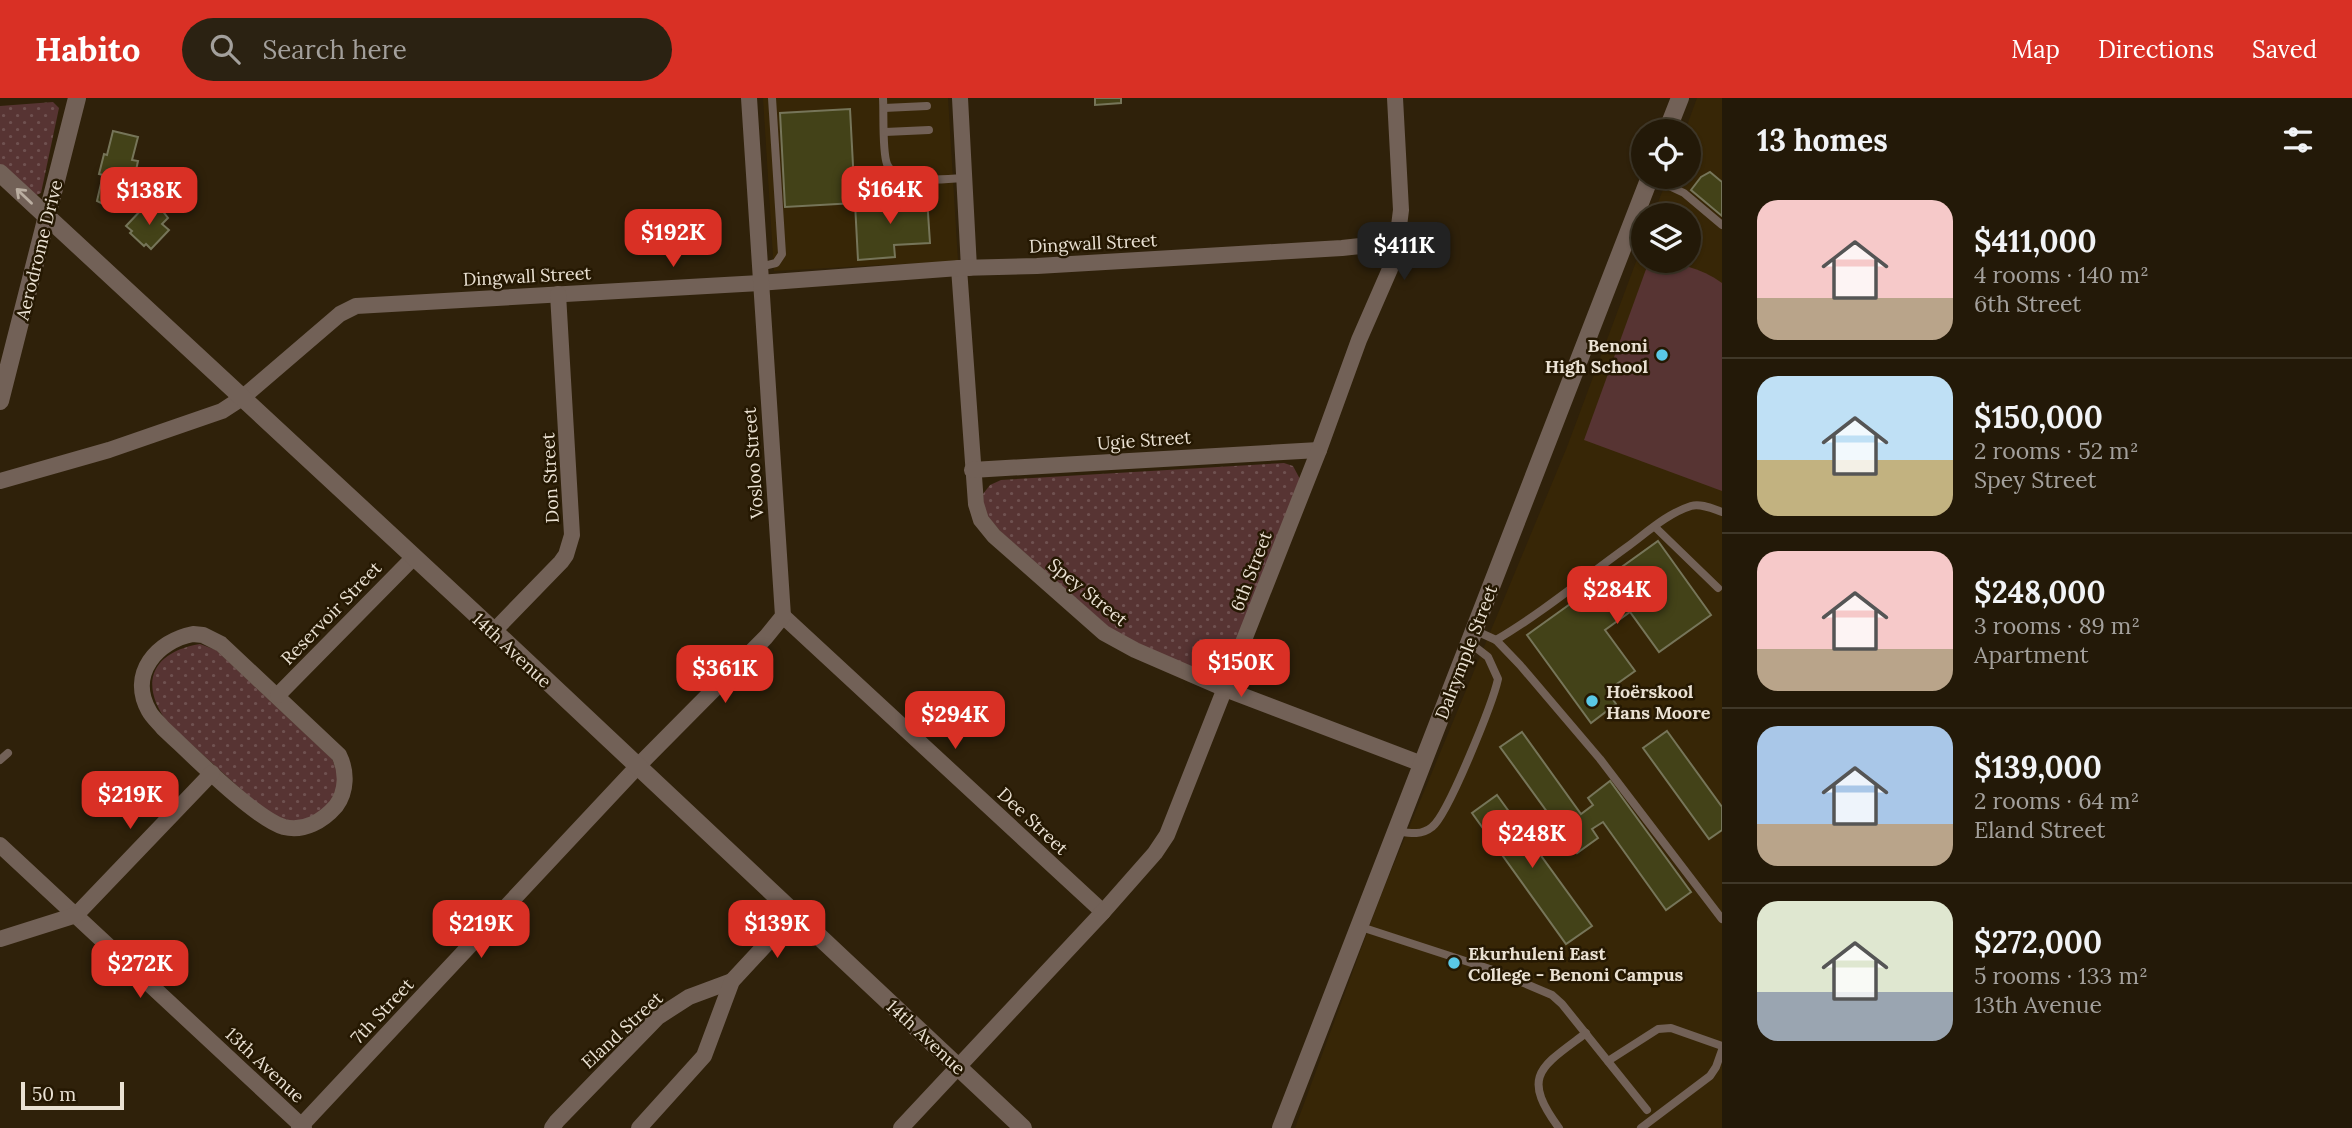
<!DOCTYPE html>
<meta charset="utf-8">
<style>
body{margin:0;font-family:Lora,serif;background:#2b2212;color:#f1f3f6;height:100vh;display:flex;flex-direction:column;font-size:26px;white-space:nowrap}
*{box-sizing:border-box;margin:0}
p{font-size:23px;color:#a3a09c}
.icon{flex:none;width:38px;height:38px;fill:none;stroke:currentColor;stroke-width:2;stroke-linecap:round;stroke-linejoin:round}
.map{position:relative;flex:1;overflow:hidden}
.drawer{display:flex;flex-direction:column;background:#231908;width:630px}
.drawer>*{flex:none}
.buttons{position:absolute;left:1631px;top:21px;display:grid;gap:14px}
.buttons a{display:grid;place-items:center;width:70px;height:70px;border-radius:50%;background:#231908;box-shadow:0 2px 5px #0004,0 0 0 2px #403829;font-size:35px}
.scale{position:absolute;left:21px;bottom:18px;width:103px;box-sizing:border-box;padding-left:7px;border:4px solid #eae1d3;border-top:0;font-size:19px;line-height:24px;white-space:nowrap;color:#eae1d3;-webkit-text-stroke:5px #251802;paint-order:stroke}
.price{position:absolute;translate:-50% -60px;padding:0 16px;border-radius:14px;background:#d93025;color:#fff;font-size:23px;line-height:46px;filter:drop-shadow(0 2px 4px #0008)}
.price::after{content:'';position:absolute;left:50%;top:42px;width:21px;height:16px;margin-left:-10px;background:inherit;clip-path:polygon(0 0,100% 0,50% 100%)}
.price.selected{background:#222;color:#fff}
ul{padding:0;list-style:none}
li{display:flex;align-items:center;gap:21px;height:175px;padding:0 35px}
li+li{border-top:2px solid #403829}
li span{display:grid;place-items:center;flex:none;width:196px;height:140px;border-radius:21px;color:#555}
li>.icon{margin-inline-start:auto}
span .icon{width:84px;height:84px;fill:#fffc;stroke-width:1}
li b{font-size:30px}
h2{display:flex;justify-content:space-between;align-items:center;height:84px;padding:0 35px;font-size:30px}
header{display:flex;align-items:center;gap:42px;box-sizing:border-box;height:98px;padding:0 35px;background:#d93025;color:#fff}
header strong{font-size:33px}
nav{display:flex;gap:38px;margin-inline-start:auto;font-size:24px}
.search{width:490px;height:63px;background:#2b2212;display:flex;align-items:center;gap:18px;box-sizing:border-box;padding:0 24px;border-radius:38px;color:#a3a09c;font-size:26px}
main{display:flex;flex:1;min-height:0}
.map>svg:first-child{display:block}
.built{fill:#372606}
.park{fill:url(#park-dots)}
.garden{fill:#573433}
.building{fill:#434218;stroke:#767559;stroke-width:2}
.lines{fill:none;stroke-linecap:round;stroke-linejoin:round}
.service{stroke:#726157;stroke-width:8}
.minor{stroke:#726157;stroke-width:16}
.tertiary{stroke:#726157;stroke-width:18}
.oneway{stroke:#baaea1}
.poi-dot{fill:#5ac8e5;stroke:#251802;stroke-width:2.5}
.labels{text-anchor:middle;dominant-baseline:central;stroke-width:5;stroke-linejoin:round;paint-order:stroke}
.street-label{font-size:18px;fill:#eae1d3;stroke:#251802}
.poi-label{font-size:18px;font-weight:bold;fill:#eae1d3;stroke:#251802;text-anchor:start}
</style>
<header>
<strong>Habito</strong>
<div class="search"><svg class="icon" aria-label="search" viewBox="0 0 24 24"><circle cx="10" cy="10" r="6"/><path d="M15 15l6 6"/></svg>Search here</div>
<nav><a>Map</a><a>Directions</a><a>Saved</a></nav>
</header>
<main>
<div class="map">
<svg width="1722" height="1030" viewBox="0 0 1722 1030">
<defs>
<pattern id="park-dots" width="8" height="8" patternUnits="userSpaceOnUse" patternTransform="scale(1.75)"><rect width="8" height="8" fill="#573433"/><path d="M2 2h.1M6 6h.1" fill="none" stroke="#6f5150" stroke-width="1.8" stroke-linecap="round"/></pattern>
</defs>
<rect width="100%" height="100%" fill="#2f210a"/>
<g class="built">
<polygon points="763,0 948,0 958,163 774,173"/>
<polygon points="1697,0 1722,0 1722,1030 1295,1030 1381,797 1567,349 1643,145 1643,163 1689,163 1689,117 1653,117 1668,79 1689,79 1689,33 1685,33"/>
</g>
<g class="park">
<polygon points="53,4 59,10 41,95 32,99 0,69 0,8"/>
<polygon points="1284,365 1293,368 1301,383 1222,578 1214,581 1121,540 1002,435 984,415 983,396 990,387 1001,382"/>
<path d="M200 546 216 552 332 661C343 684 336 693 326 714L296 728 267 715 168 625C138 585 152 554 200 546Z"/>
</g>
<path class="garden" d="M1649 163C1674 163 1702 170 1722 185V393L1584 342Z"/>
<g class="building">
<polygon points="1095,0 1121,0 1121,5 1095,7"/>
<polygon points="850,11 855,105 785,109 780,15"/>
<polygon points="113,33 138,39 132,62 138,63 133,86 127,84 126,100 122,99 120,109 112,107 111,110 97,103 103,77 99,76 104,56 107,57"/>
<polygon points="1710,74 1722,84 1722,118 1691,92 1701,79"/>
<polygon points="927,100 930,145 894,147 895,159 858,162 855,105"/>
<polygon points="144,109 151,115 156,109 160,112 161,111 168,120 162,126 169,132 151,151 146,146 144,148 130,135 132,133 126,128"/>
<polygon points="1658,443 1711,517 1659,554 1630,514 1605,532 1635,573 1607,593 1616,606 1591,625 1527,537"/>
<polygon points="1667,633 1722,709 1722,732 1709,741 1643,650"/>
<polygon points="1522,634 1581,716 1593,707 1588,700 1610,683 1691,794 1666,812 1603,724 1592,731 1598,740 1577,755 1500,649"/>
<polygon points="1497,697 1592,828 1566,846 1472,715"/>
</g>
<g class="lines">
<g class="service">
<path d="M883 0C884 16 882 53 887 66 896 88 945 81 964 80"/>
<polyline points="884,10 927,8"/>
<polyline points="885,34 929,32"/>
<polyline points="1650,79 1684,95 1722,127"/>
<polyline points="759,169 776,165 782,156 772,0"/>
<polyline points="1655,429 1718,490"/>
<polyline points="1474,532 1496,542 1520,567 1600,661 1722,821"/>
<path d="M1496 542C1542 515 1584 480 1627 449 1646 435 1668 415 1691 408 1701 405 1713 411 1722 414"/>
<polyline points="0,662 8,655"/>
<path d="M1396 733C1409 735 1421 738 1432 729 1448 717 1493 604 1498 581L1488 559 1470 545"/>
<polyline points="1358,828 1493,872 1552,897 1562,906 1647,1012"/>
<polyline points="1608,963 1658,931 1671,930 1722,948"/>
<path d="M1559 1030C1520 977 1541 969 1586 935"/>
<polyline points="1641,1030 1710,978 1716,969 1722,952"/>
</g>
<g class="minor">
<polyline points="960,0 969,170"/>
<polyline points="959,170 976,406 981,422 994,438 1104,535 1135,552 1225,591 1422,666"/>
<polyline points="972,372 1319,352"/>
<polyline points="0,383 109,352 222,313 242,300 340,216 356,208 760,185 959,170 1037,168 1342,150 1397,144"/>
<polyline points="783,518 1103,814"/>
<polyline points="494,533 561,464 566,457 572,437 558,196"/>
<path d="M193 536 203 537 221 546 339 657C347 673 347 693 336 708 323 723 304 734 284 729 255 721 188 653 163 630 159 625 152 619 149 613 128 576 157 543 193 536Z"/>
<polyline points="278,597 413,460"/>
<polyline points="0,747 304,1030"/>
<polyline points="0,841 76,817 212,675"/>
<polyline points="299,1030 637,669 766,539 783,518 749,0"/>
<polyline points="552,1030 557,1023 658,919 689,899 732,883"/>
<polyline points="639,1030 704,958 732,883 795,815"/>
<polyline points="901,1030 1103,814 1155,755 1167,737 1319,352 1359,242 1390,171 1397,144 1401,112 1395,0"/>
</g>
<g class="tertiary">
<polyline points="1667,33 1680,0"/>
<polyline points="0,75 494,533 1023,1030"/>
<polyline points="0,303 77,0"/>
<polyline points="1281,1030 1650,79"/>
</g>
</g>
<defs><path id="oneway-shaft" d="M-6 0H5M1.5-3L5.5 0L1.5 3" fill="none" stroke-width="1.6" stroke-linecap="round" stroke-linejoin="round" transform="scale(1.75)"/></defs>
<use class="oneway" href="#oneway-shaft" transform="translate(24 98) rotate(-136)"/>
<g class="poi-dot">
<circle cx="1662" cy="257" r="7"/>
<circle cx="1592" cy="603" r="7"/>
<circle cx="1454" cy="865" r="7"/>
</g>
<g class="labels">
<g class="street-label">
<text transform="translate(1093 145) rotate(-3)">Dingwall Street</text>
<text transform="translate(39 152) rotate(-76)">Aerodrome Drive</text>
<text transform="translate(527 178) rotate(-3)">Dingwall Street</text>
<text transform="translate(1144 342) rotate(-4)">Ugie Street</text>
<text transform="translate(753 365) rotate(-94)">Vosloo Street</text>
<text transform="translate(550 380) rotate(-93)">Don Street</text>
<text transform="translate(1251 473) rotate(-69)">6th Street</text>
<text transform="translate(1088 494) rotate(39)">Spey Street</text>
<text transform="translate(331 515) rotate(-46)">Reservoir Street</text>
<text transform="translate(512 552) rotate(43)">14th Avenue</text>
<text transform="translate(1466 554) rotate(-69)">Dalrymple Street</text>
<text transform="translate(1033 723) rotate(43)">Dee Street</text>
<text transform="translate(382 913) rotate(-47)">7th Street</text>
<text transform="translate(622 932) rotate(-43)">Eland Street</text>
<text transform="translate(926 939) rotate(43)">14th Avenue</text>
<text transform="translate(265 967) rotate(43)">13th Avenue</text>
</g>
<g class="poi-label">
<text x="1648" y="247" text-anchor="end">Benoni<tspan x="1648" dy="21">High School</tspan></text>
<text x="1606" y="593">Hoërskool<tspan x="1606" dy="21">Hans Moore</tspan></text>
<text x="1468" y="855">Ekurhuleni East<tspan x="1468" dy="21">College - Benoni Campus</tspan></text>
</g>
</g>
</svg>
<div class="buttons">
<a><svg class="icon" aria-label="locate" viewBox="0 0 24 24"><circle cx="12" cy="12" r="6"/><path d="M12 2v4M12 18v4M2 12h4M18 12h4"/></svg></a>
<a><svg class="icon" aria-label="layers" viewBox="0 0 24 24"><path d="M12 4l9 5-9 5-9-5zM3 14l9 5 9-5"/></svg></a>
</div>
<div class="scale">50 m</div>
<b class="price" style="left:890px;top:128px">$164K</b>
<b class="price" style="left:149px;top:129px">$138K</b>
<b class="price" style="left:673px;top:171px">$192K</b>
<b class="price selected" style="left:1404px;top:184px">$411K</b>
<b class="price" style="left:1617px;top:528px">$284K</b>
<b class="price" style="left:1241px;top:601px">$150K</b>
<b class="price" style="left:725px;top:607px">$361K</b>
<b class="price" style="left:955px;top:653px">$294K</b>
<b class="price" style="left:130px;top:733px">$219K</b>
<b class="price" style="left:1532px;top:772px">$248K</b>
<b class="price" style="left:481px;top:862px">$219K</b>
<b class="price" style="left:777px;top:862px">$139K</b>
<b class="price" style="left:140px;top:902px">$272K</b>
</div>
<section class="drawer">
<h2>13 homes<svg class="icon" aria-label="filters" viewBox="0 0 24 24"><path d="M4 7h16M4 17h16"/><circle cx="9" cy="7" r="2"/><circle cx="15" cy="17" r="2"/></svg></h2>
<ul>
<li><span style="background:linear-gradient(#f6c9c9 70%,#b9a48a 0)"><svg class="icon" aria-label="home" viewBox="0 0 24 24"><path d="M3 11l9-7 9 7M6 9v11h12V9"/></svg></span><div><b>$411,000</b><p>4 rooms · 140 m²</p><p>6th Street</p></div></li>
<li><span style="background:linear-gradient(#bfe0f5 60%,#c2b280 0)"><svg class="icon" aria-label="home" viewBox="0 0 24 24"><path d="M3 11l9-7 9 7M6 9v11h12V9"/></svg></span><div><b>$150,000</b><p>2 rooms · 52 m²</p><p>Spey Street</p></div></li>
<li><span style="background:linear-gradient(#f6c9c9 70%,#b9a48a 0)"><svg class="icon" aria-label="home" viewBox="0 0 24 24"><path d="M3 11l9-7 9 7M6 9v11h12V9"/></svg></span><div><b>$248,000</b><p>3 rooms · 89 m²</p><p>Apartment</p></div></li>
<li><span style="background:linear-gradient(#a9c7e8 70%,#b9a48a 0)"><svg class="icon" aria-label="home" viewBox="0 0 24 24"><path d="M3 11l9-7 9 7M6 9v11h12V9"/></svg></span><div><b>$139,000</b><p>2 rooms · 64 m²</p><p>Eland Street</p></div></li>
<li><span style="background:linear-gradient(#dfe7d0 65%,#9aa5b1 0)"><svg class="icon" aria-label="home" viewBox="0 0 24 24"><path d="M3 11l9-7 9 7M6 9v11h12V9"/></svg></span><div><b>$272,000</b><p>5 rooms · 133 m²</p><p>13th Avenue</p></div></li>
</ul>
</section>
</main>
